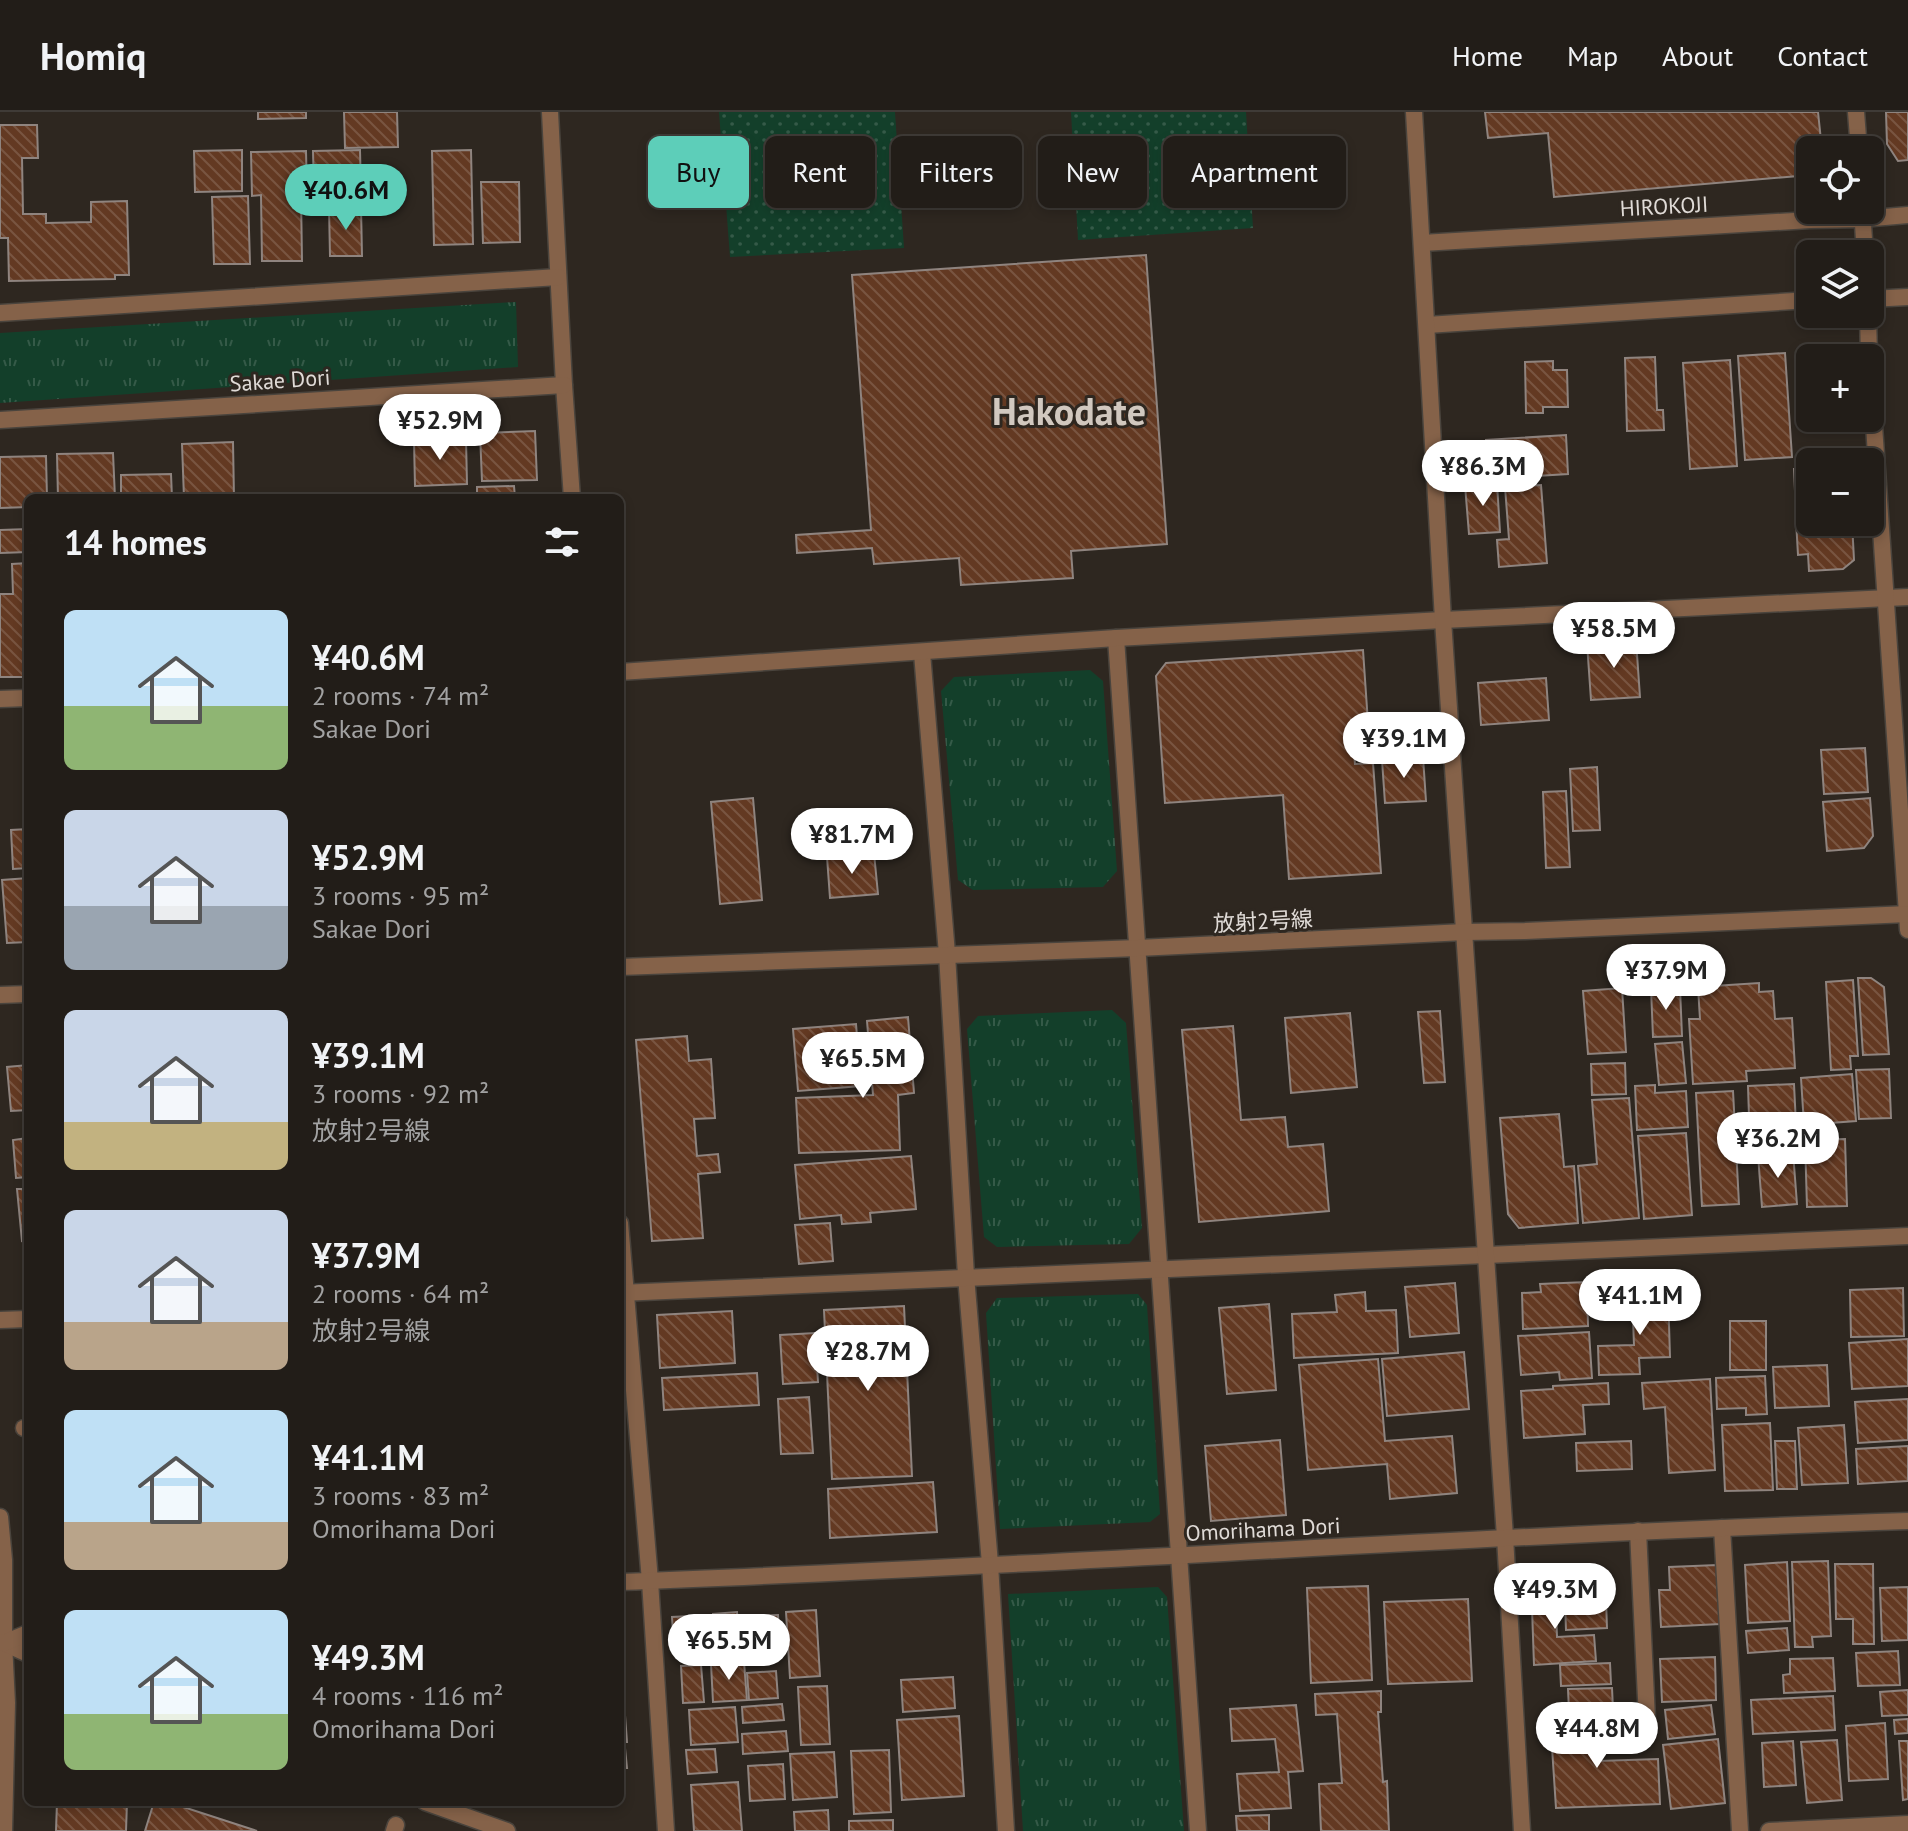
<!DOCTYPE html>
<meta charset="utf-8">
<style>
body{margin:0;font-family:"PT Sans","Noto Sans JP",sans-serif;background:#2a2621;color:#f1f3f6;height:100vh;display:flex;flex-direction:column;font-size:30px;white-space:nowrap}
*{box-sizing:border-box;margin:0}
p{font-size:26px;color:#a2a2a2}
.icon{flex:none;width:44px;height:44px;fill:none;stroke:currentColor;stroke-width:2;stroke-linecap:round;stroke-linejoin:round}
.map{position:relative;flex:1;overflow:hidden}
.details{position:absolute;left:24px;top:382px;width:600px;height:1312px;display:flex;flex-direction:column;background:#221d18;border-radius:12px;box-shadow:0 4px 12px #0003,0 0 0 2px #3f3b37}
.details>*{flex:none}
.banner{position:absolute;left:648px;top:24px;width:760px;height:72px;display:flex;gap:16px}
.buttons{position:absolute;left:1796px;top:24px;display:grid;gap:16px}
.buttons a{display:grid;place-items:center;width:88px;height:88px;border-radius:12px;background:#221d18;box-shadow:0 4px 12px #0003,0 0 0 2px #3f3b37;font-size:40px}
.price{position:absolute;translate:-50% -68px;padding:0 18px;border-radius:28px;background:#fff;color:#222;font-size:26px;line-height:52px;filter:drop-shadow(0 2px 4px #0008)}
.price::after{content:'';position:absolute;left:50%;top:48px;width:24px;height:18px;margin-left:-12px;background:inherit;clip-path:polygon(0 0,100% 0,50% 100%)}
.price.selected{background:#5dceb9;color:#111}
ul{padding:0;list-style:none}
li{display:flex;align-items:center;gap:24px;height:200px;padding:0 40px}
li span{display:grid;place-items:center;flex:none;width:224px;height:160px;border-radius:12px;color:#555}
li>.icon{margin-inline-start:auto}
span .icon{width:96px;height:96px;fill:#fffc;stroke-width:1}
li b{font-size:34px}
h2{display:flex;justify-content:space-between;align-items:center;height:96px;padding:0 40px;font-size:34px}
.tag{padding:0 28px;border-radius:12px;background:#221d18;box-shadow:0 4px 12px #0003,0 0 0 2px #3f3b37;font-size:28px;line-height:72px}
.tag.selected{background:#5dceb9;color:#111}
header{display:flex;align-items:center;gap:48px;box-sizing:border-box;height:112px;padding:0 40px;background:#221d18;border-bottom:2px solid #3f3b37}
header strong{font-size:38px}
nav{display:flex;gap:44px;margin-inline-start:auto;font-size:28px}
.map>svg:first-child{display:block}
.grass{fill:url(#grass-dots)}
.park{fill:url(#park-tufts)}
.building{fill:url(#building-back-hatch);stroke:#8f847f;stroke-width:2}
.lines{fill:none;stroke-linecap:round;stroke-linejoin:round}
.service-casing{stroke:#4a443d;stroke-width:19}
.minor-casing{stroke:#4a443d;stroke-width:19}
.tertiary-casing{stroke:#4a443d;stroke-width:19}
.service{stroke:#856249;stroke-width:16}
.minor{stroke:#856249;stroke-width:16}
.tertiary{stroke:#856249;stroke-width:16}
.labels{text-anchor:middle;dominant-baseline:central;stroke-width:6;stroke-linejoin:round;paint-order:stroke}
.street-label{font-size:22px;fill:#e0dbd7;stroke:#2e2720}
.town-label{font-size:38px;font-weight:bold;fill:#d1c8bf;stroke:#2e2720}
</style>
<header>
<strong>Homiq</strong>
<nav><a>Home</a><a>Map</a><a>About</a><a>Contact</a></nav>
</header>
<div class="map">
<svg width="1908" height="1719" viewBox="0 0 1908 1719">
<defs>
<pattern id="grass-dots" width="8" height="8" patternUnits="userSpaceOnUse" patternTransform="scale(2)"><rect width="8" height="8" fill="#133f2a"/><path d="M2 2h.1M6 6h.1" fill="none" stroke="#355a48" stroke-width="1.8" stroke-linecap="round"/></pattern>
<pattern id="park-tufts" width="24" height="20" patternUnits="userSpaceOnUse" patternTransform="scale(2)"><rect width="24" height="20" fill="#133f2a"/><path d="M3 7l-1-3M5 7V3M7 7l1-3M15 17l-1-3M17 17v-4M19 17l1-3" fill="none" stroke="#355a48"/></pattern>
<pattern id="building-back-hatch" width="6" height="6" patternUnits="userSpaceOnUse" patternTransform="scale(2)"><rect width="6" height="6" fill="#633922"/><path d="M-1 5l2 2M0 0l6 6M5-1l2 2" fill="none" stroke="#795541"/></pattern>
</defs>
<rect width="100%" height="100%" fill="#2e2720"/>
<g class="grass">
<polygon points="719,0 895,0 904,136 730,145"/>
<polygon points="1071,0 1246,0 1253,116 1078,128"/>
</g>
<g class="park">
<polygon points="516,190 518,255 0,291 0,221"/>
<polygon points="1090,558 1103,569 1117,759 1103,775 973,778 958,768 941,579 954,565"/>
<polygon points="1112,898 1126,911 1142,1116 1129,1132 997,1135 984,1125 967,917 978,904"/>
<polygon points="1138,1182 1147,1193 1160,1402 1150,1410 1000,1417 986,1201 997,1186"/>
<polygon points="1158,1475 1167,1485 1184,1719 1023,1719 1008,1482"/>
</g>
<g class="building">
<polygon points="258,0 306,0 306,6 258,7"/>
<polygon points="344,0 397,0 398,35 345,36"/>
<polygon points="1485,0 1818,0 1822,38 1810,38 1810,63 1554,85 1548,21 1488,26"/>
<polygon points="1886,0 1908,0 1908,48 1898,49 1887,32"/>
<polygon points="0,13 37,13 38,46 22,46 23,102 46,102 46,111 91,110 91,90 127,89 129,163 115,163 115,167 9,169 8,126 0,126"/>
<polygon points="242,38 242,79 195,80 194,39"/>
<polygon points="360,38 361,79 314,80 313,39"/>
<polygon points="471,38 473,132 434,133 432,39"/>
<polygon points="306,39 307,82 301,83 302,149 262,149 261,83 252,84 251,40"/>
<polygon points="481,70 519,70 520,130 483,131"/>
<polygon points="248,84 250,152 214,152 212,85"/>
<polygon points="329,95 361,95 362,144 330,144"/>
<polygon points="1146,143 1167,432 1071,439 1073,466 961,473 959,446 874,452 872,436 797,441 796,423 871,418 852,163"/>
<polygon points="1785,241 1792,345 1745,348 1738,244"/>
<polygon points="1837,242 1837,246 1810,246 1810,296 1799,297 1795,246"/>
<polygon points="1655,245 1657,298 1663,298 1664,318 1627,319 1625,246"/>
<polygon points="1730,248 1737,354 1690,357 1683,251"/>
<polygon points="1553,249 1553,258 1567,258 1568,295 1543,295 1543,301 1526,301 1525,250"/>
<polygon points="535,319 537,368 482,369 480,321"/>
<polygon points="1566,323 1568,362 1488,367 1486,328"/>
<polygon points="466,327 467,372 415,374 414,328"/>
<polygon points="233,330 234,386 184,386 182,332"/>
<polygon points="113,341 115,386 58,386 57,342"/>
<polygon points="1848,343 1849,350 1810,350 1810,401 1796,401 1794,357 1806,357 1805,345"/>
<polygon points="46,344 47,386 28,386 28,395 0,396 0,345"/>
<polygon points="171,362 172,386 121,386 121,363"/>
<polygon points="1497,371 1500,420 1469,422 1465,373"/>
<polygon points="1541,373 1547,451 1499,455 1497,428 1509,427 1505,375"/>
<polygon points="514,374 515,386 477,386 477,375"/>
<polygon points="473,381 473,386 431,386 431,382"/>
<polygon points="1810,407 1810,410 1852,410 1854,448 1843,457 1809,459 1808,442 1798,443 1796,408"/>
<polygon points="28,417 28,440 0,441 0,418"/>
<polygon points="28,451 28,565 0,565 0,482 13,482 12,452"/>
<polygon points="1636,528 1640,585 1591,588 1587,531"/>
<polygon points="1363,538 1370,640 1354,641 1355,652 1373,651 1381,761 1289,767 1283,683 1165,691 1156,564 1166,551"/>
<polygon points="1546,566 1549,608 1481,613 1478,571"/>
<polygon points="1865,636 1868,680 1824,682 1821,638"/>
<polygon points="1423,645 1426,689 1385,691 1382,648"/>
<polygon points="1597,655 1600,718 1573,719 1570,657"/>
<polygon points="1566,679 1570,755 1546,756 1543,680"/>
<polygon points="753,686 762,788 720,792 711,690"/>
<polygon points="1870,686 1873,724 1864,736 1827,739 1823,690"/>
<polygon points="28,717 28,756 13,757 11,718"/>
<polygon points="874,741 878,782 830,786 827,745"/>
<polygon points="28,766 28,830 7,831 2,768"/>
<polygon points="1858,866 1871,866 1884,875 1889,942 1863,943"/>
<polygon points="1853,868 1858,944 1850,944 1851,957 1831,958 1826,870"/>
<polygon points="1759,871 1759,880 1773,879 1775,907 1792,906 1795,956 1746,959 1747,969 1693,972 1689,907 1700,907 1698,875"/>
<polygon points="1622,876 1626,940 1588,942 1583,879"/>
<polygon points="1651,876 1680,876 1682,924 1653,925"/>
<polygon points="1440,899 1445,970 1424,971 1418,900"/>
<polygon points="1350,901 1357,975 1291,981 1285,906"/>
<polygon points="908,905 914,981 898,983 900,1038 799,1041 796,986 873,983 867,909"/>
<polygon points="856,912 861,974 798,979 793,917"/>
<polygon points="1233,914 1241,1008 1285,1005 1288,1035 1323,1032 1329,1099 1199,1110 1182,918"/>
<polygon points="687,924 689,949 711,947 715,1006 694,1007 697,1044 718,1042 720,1060 698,1062 703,1126 652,1129 636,928"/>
<polygon points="1682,930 1686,971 1659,973 1655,932"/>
<polygon points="1625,951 1626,982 1592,983 1591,952"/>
<polygon points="28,953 28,998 11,999 7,955"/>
<polygon points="1889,957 1891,1006 1859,1007 1856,958"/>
<polygon points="1852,962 1856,1009 1804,1013 1801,966"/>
<polygon points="1794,972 1797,1033 1750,1035 1748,974"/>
<polygon points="1655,973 1655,981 1686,979 1688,1015 1637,1018 1635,974"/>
<polygon points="1733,979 1739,1092 1702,1094 1696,981"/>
<polygon points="1629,986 1639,1106 1583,1111 1578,1054 1597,1052 1592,988"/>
<polygon points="1559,1002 1564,1055 1574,1054 1578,1111 1519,1116 1508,1102 1500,1006"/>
<polygon points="1686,1021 1692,1103 1644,1107 1638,1024"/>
<polygon points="28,1026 28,1065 16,1066 13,1028"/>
<polygon points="1845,1027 1847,1094 1807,1095 1805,1028"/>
<polygon points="1793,1040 1797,1092 1762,1095 1758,1043"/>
<polygon points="911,1044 916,1097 870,1101 871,1110 842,1112 841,1103 800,1107 795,1053"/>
<polygon points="17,1077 28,1077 28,1128 22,1129"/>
<polygon points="830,1111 833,1149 799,1152 795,1113"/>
<polygon points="1587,1170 1588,1214 1523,1217 1522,1181 1541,1180 1540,1172"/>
<polygon points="1455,1171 1459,1221 1410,1225 1405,1175"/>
<polygon points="1903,1176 1904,1224 1851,1225 1850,1178"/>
<polygon points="1365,1180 1366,1199 1396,1198 1398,1241 1294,1246 1292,1202 1337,1200 1335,1183"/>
<polygon points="1668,1180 1670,1245 1639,1246 1640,1262 1599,1263 1598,1234 1634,1233 1632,1181"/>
<polygon points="1269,1192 1276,1278 1227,1282 1219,1196"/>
<polygon points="904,1194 912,1364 832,1367 824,1198"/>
<polygon points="732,1199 735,1251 660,1256 657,1203"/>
<rect x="1730" y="1209" width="36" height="49"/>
<polygon points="1589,1220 1592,1266 1560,1268 1559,1260 1521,1263 1518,1224"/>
<polygon points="815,1221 818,1270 783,1272 780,1223"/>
<polygon points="1908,1227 1908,1274 1852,1277 1849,1231"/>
<polygon points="1464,1240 1469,1297 1387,1304 1382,1247"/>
<polygon points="1378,1247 1385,1329 1452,1324 1457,1381 1390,1387 1387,1352 1308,1358 1299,1253"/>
<polygon points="1827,1253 1829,1294 1775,1296 1773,1255"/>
<polygon points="757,1261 759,1293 664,1298 662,1266"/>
<polygon points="1765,1264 1767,1302 1746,1303 1746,1296 1717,1297 1716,1266"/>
<polygon points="1710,1267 1715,1358 1669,1361 1665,1295 1644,1297 1642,1271"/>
<polygon points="1608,1271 1609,1292 1583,1293 1585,1322 1524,1326 1521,1279 1553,1277 1553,1274"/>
<polygon points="809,1285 813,1341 781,1342 778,1287"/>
<polygon points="1908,1287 1908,1328 1858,1331 1855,1290"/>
<polygon points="1770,1311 1773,1378 1725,1379 1722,1313"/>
<polygon points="1844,1313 1848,1371 1802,1373 1798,1316"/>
<polygon points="1280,1328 1286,1403 1211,1409 1205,1334"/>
<polygon points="1631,1329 1632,1357 1577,1359 1576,1331"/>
<polygon points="1775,1329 1795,1329 1797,1377 1777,1377"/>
<polygon points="1908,1334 1908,1369 1858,1372 1856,1337"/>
<polygon points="933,1370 937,1420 830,1426 828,1377"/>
<polygon points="1828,1449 1831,1524 1812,1525 1813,1535 1795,1535 1792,1450"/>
<polygon points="1787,1450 1790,1509 1748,1511 1745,1453"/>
<polygon points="1835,1452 1873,1452 1874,1532 1853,1532 1853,1507 1836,1507"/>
<polygon points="1717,1453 1720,1512 1661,1515 1659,1478 1670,1478 1669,1455"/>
<polygon points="1605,1461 1607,1516 1566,1518 1564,1462"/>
<polygon points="1555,1467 1557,1525 1594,1523 1596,1549 1534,1553 1531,1468"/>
<polygon points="1368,1474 1372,1568 1311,1571 1307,1476"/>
<polygon points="1908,1475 1908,1528 1882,1529 1880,1476"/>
<polygon points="1468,1487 1472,1569 1388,1572 1384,1490"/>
<polygon points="816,1498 820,1564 790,1566 786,1500"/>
<polygon points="737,1500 740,1539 716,1541 713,1502"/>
<polygon points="710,1503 711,1519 673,1521 672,1505"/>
<polygon points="778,1503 780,1542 749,1544 746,1504"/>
<polygon points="1787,1516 1789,1538 1748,1541 1746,1519"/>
<polygon points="703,1523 703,1544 680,1545 678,1525"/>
<polygon points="1898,1539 1900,1573 1858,1574 1856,1541"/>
<polygon points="1715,1545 1716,1588 1662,1590 1660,1547"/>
<polygon points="1833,1546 1835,1579 1784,1581 1783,1563 1790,1562 1790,1547"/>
<polygon points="744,1550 747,1588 713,1590 711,1552"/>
<polygon points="1610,1551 1611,1572 1561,1574 1560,1553"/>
<polygon points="701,1553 704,1590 683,1591 681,1554"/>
<polygon points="776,1559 778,1586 749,1588 747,1561"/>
<polygon points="622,1563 627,1630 620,1630 620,1564"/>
<polygon points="953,1565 955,1596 903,1600 901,1568"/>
<polygon points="827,1574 830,1632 801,1633 798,1575"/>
<polygon points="1612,1576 1613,1597 1569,1599 1568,1577"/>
<polygon points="1908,1578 1908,1603 1882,1604 1880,1580"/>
<polygon points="1381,1579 1381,1600 1378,1600 1383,1670 1387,1669 1389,1719 1321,1719 1319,1672 1342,1671 1337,1602 1316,1603 1315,1582"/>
<polygon points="1833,1584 1835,1618 1753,1622 1751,1588"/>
<polygon points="782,1592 784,1608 743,1611 742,1595"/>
<polygon points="1296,1593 1303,1659 1288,1660 1291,1696 1240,1699 1237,1662 1279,1660 1275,1627 1232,1629 1230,1597"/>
<polygon points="1711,1593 1715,1622 1668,1627 1665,1598"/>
<polygon points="735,1595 738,1630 691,1633 689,1598"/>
<polygon points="1594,1601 1598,1649 1658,1647 1660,1692 1556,1696 1550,1605"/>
<polygon points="959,1604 964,1684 902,1688 897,1608"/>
<polygon points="1908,1607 1908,1621 1895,1622 1894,1608"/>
<polygon points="1885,1611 1888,1667 1849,1669 1846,1614"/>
<polygon points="786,1619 788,1639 743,1642 742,1622"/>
<polygon points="1718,1627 1725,1691 1671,1697 1663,1633"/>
<polygon points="1837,1628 1842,1688 1807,1691 1801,1630"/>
<polygon points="1793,1629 1796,1673 1764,1675 1762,1631"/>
<polygon points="1899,1629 1908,1629 1908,1687 1903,1688"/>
<polygon points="625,1636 627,1656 620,1656 620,1637"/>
<polygon points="715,1637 717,1660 688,1662 686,1638"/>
<polygon points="889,1638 891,1700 854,1702 851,1639"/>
<polygon points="834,1640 837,1685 793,1688 790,1642"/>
<polygon points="783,1652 785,1687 750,1689 748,1654"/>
<polygon points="738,1670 742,1719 694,1719 691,1673"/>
<polygon points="57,1690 127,1690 126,1719 56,1719"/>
<polygon points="154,1690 168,1690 257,1719 145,1719"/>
<polygon points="828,1698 829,1719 795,1719 794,1700"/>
<polygon points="1269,1703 1269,1719 1237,1719 1236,1704"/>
<polygon points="893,1708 893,1719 849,1719 849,1709"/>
</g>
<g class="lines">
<defs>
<g id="service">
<polyline points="24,1316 28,1316"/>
<polyline points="1638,1419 1647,1607"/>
<polyline points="394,1719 396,1713"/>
</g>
<g id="minor">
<polyline points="550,0 564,273 572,386"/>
<polyline points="1422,131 1810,108 1862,107 1908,103"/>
<polyline points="1870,187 1908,185"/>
<polyline points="0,201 558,165"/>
<polyline points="1427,213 1810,188"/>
<polyline points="0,308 564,273"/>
<polyline points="1116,526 1198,1719"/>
<polyline points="922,541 947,842 966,1164 990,1452 1006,1719"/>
<polyline points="620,560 1116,526 1443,508 1908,485"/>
<polyline points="0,587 28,586"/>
<polyline points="1907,802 1908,818"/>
<polyline points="620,1111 650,1469 666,1719"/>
<path d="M620 1181C1049 1161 1479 1145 1908 1124"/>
<polyline points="0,1208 28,1207"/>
<polyline points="1722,1416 1740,1719"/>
<polyline points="4,1719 7,1591 4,1531"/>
<polyline points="1769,1719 1908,1712"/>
</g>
<g id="tertiary">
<polyline points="1414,0 1443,508 1505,1425 1522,1719"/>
<polyline points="1856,0 1859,38"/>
<polyline points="1862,98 1865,142"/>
<polyline points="1868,202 1869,246"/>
<polyline points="1870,254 1907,802"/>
<polyline points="620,855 1138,836 1465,820 1525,819 1908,802"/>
<polyline points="0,883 28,882"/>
<polyline points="0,1405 4,1448 4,1531 28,1542"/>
<path d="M620 1470C1050 1454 1478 1423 1908 1409"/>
<polyline points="0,1530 4,1531 28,1521"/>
<polyline points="425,1690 507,1719"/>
</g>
</defs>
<use href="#service" class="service-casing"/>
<use href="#minor" class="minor-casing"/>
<use href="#tertiary" class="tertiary-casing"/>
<use href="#service" class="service"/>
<use href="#minor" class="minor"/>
<use href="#tertiary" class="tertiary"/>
</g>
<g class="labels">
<g class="street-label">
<text transform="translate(1664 94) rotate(-3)">HIROKOJI</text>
<text transform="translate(280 268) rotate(-4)">Sakae Dori</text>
<text transform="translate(1263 809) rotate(-3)">放射2号線</text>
<text transform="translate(1263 1417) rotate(-3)">Omorihama Dori</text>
</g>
<g class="town-label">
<text x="1069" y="298">Hakodate</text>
</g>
</g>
</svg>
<div class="buttons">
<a><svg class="icon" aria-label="locate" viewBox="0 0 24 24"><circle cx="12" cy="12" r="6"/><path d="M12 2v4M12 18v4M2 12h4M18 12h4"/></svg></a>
<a><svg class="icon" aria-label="layers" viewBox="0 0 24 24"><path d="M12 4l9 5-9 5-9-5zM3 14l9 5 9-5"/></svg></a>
<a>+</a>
<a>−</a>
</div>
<b class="price selected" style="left:346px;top:120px">¥40.6M</b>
<b class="price" style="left:440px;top:350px">¥52.9M</b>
<b class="price" style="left:1483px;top:396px">¥86.3M</b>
<b class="price" style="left:1614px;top:558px">¥58.5M</b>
<b class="price" style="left:1404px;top:668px">¥39.1M</b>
<b class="price" style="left:852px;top:764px">¥81.7M</b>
<b class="price" style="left:1666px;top:900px">¥37.9M</b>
<b class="price" style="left:863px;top:988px">¥65.5M</b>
<b class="price" style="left:1778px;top:1068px">¥36.2M</b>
<b class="price" style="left:1640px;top:1225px">¥41.1M</b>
<b class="price" style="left:868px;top:1281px">¥28.7M</b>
<b class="price" style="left:1555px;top:1519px">¥49.3M</b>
<b class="price" style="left:729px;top:1570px">¥65.5M</b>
<b class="price" style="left:1597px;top:1658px">¥44.8M</b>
<div class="banner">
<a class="tag selected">Buy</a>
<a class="tag">Rent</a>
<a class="tag">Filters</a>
<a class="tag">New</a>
<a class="tag">Apartment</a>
</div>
<section class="details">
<h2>14 homes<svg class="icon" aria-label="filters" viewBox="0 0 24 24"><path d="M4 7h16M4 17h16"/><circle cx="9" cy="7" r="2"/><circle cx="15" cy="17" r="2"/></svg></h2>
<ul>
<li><span style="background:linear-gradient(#bfe0f5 60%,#8fb573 0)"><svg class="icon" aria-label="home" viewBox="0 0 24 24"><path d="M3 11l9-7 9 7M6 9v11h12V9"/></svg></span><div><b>¥40.6M</b><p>2 rooms · 74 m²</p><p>Sakae Dori</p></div></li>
<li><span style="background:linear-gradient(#c9d6e8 60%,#9aa5b1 0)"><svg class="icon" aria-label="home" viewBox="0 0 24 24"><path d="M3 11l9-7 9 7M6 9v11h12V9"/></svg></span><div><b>¥52.9M</b><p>3 rooms · 95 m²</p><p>Sakae Dori</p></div></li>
<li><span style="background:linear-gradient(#c9d6e8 70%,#c2b280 0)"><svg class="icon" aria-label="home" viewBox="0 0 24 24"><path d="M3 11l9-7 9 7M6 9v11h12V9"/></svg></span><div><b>¥39.1M</b><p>3 rooms · 92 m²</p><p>放射2号線</p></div></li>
<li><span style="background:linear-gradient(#c9d6e8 70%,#b9a48a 0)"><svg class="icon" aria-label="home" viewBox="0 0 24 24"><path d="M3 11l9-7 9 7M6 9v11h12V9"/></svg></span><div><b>¥37.9M</b><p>2 rooms · 64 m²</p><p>放射2号線</p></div></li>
<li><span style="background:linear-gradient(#bfe0f5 70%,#b9a48a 0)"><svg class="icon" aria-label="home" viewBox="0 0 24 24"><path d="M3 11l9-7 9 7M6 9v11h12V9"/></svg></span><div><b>¥41.1M</b><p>3 rooms · 83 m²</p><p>Omorihama Dori</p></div></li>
<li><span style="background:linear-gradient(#bfe0f5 65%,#8fb573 0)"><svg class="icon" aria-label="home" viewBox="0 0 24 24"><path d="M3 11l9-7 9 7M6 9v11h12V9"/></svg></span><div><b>¥49.3M</b><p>4 rooms · 116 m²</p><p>Omorihama Dori</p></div></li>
</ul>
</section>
</div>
